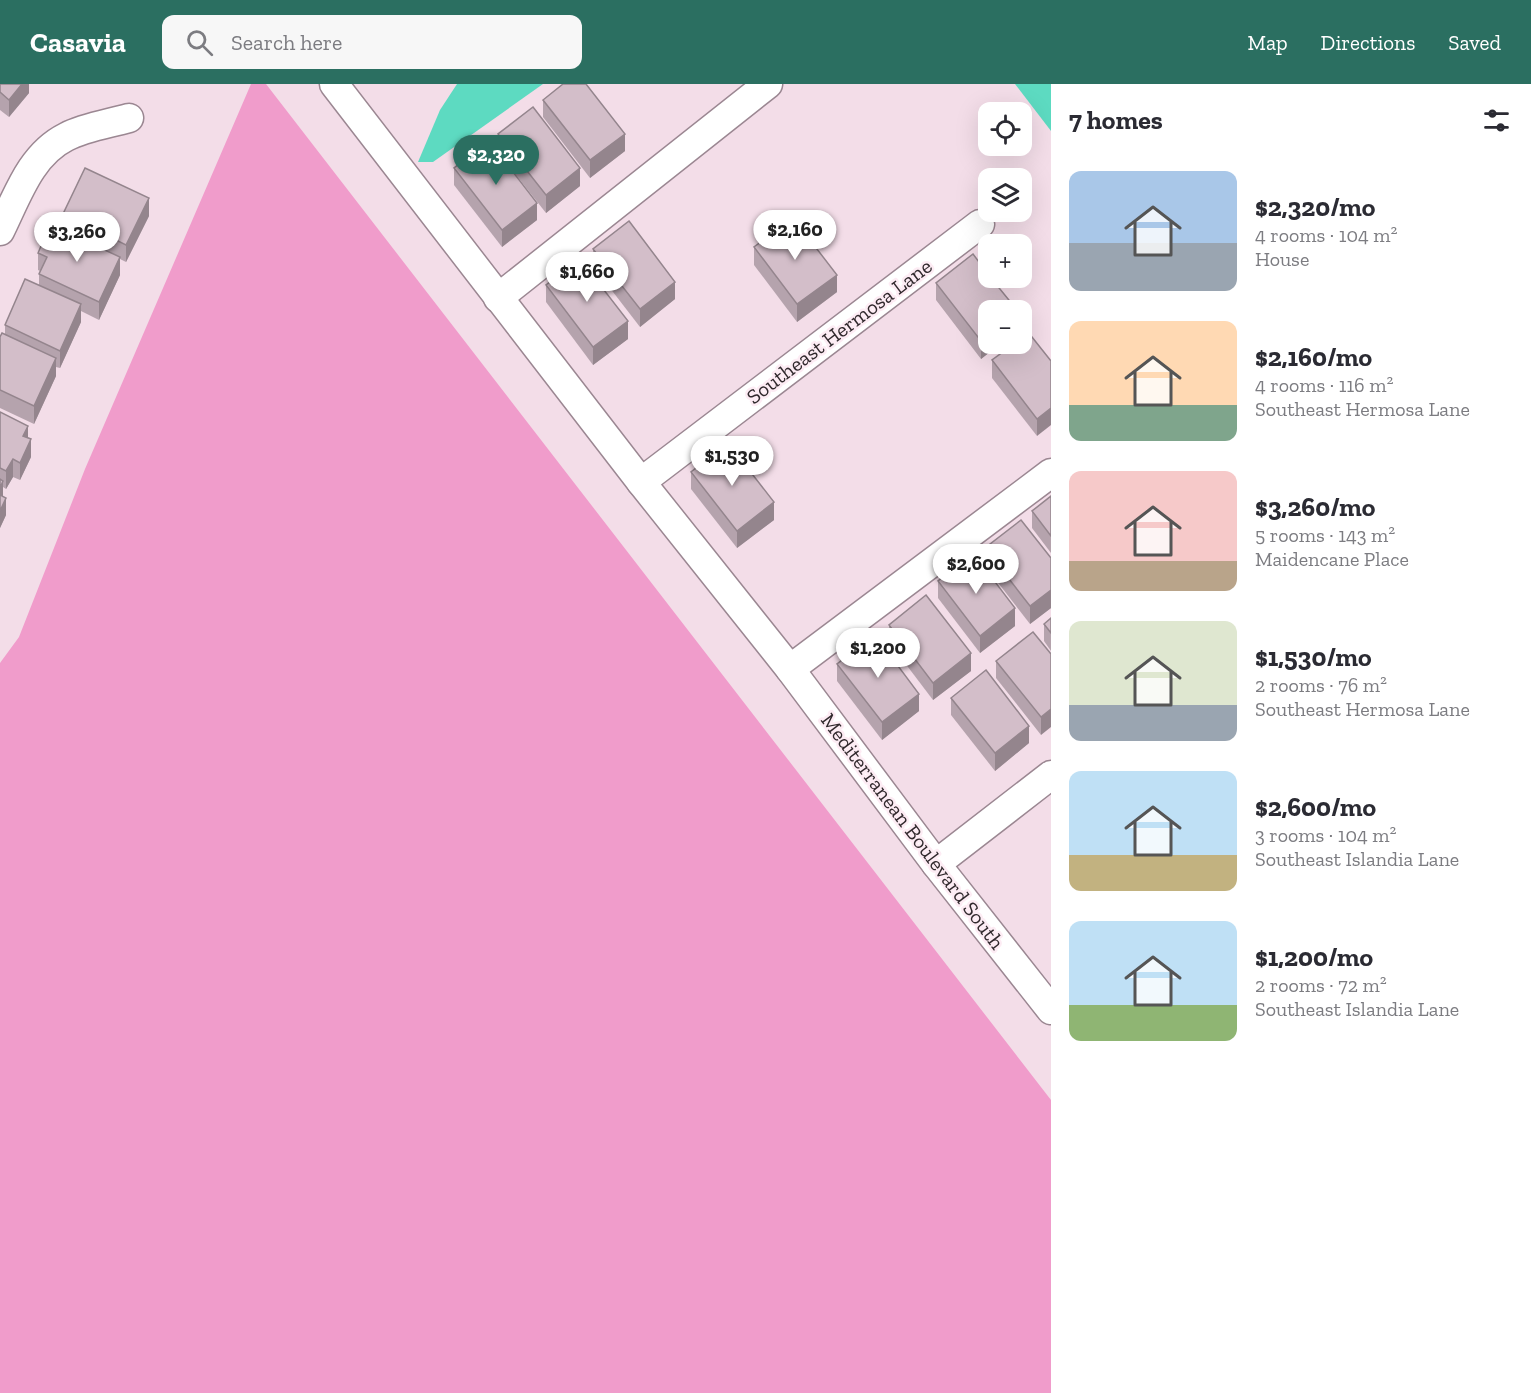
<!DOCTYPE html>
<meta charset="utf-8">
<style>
body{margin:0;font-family:"Zilla Slab",serif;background:#f7f7f7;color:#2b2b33;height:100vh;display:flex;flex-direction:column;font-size:22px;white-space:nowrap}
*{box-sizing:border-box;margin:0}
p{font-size:20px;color:#7c7c81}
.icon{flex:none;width:33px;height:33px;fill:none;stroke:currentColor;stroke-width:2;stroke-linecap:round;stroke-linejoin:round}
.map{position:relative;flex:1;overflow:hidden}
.details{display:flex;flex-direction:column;background:#fff;width:480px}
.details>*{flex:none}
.tools{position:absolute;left:978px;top:18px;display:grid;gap:12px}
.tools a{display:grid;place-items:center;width:54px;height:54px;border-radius:12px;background:#fff;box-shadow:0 6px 24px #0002;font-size:30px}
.price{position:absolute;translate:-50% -51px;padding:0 14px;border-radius:21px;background:#fff;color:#222;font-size:20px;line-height:39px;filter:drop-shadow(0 2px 3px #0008)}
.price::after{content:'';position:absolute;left:50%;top:36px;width:18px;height:14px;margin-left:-9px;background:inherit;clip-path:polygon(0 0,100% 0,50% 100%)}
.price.active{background:#2b6f61;color:#fff}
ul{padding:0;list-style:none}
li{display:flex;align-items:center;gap:18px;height:150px;padding:0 18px}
li span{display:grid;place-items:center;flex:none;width:168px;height:120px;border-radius:12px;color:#555}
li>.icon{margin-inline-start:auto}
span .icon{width:72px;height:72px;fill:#fffc;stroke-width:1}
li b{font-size:26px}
h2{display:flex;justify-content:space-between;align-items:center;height:72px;padding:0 18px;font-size:26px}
header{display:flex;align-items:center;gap:36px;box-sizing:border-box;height:84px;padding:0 30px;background:#2b6f61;color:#fff}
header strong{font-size:28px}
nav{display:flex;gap:33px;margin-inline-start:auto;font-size:21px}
.search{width:420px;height:54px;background:#f7f7f7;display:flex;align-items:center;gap:15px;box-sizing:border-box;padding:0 21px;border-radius:12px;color:#7c7c81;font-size:22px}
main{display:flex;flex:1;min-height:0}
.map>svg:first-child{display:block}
.green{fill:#f09ccb}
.water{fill:#5ddac1}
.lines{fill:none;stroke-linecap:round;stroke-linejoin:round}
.minor-casing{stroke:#9b8792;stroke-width:31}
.minor{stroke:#fff;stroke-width:28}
.wall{fill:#b5a3ad}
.shaded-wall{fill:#94858d}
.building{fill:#d3bec9;stroke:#94858d;stroke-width:1.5}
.labels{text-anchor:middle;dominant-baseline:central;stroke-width:5;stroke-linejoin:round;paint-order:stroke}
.street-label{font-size:21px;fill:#31292d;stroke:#fdecf4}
</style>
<header>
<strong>Casavia</strong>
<div class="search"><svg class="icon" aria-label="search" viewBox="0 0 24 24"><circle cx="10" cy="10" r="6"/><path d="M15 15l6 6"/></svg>Search here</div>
<nav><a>Map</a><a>Directions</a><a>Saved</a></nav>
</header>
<main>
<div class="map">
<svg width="1051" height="1309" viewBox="0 0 1051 1309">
<rect width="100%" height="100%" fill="#f3dde8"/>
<polygon class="green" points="251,0 266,0 1051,1016 1051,1309 0,1309 0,579 19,553 85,385"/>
<g class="water">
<polygon points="457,0 543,0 433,78 418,78 440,26"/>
<polygon points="1015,0 1051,0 1051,47"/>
</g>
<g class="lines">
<defs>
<g id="minor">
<polyline points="334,0 641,398 790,585 936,780 1051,926"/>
<path d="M0 147C17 113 30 71 66 53 85 43 108 40 129 34"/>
<polyline points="498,214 768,0"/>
<polyline points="641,398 980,140"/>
<polyline points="790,585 1051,389"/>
<polyline points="936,780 1051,691"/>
</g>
</defs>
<use href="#minor" class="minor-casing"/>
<use href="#minor" class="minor"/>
</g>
<g class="wall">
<polygon points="0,0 29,0 29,9 9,33 0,26"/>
<polygon points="543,16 625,67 590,94 543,33"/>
<polygon points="498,50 580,102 546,129 498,68"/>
<polygon points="454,84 537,136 502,163 454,101"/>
<polygon points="63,130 149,132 126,178 120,175 120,191 99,236 81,227 81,238 60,284 56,283 56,292 34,340 0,324 0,253 5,250 5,241 39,201 39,190 40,187 38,186 38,169 63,147"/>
<polygon points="754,163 837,208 797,238 754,181"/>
<polygon points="593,165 675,215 640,243 593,182"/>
<polygon points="936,199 988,260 1000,260 981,275 936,216"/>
<polygon points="546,201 628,255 593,281 546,218"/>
<polygon points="992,276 1051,277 1037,352 992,294"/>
<polygon points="0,328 28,354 31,373 20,396 13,393 6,405 3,403 3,413 6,431 0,444"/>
<polygon points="691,388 774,436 737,464 691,405"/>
<polygon points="1051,412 1051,469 1032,444 1032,427"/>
<polygon points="985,464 1051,474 1051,524 1030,540 985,482"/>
<polygon points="938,497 1015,542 980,569 938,514"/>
<polygon points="1051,534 1051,567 1044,557 1044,540"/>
<polygon points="889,541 971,587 933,616 889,558"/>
<polygon points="1051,570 1041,651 996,594 996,577"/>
<polygon points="837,580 919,627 882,656 837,597"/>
<polygon points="951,614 1029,659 995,687 951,631"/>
</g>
<g class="shaded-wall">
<polygon points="22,0 29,0 29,9 9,33 9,16"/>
<polygon points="625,50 625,67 590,94 590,76"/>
<polygon points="580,84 580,102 546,129 546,111"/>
<polygon points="149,114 149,132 126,178 126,161"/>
<polygon points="537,119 537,136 502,163 502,146"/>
<polygon points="120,173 120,191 99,236 99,218"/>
<polygon points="837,191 837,208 797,238 797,220"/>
<polygon points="675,198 675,215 640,243 640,225"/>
<polygon points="81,220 81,238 60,284 60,267"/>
<polygon points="628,237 628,255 593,281 593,263"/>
<polygon points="988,251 988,260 1000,260 981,275 981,257"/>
<polygon points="56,274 56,292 34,340 34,322"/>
<polygon points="1051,324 1051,341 1037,352 1037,335"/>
<polygon points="28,342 28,359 23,352"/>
<polygon points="31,355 31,373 20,396 20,379"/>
<polygon points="13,375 13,393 6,405 6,387"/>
<polygon points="3,397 3,414 0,422 0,404"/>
<polygon points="6,414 6,431 0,444 0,427"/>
<polygon points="774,418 774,436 737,464 737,447"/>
<polygon points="1051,506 1051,524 1030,540 1030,522"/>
<polygon points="1015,524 1015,542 980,569 980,552"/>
<polygon points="971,569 971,587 933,616 933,599"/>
<polygon points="919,610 919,627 882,656 882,638"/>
<polygon points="1051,625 1051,643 1041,651 1041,633"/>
<polygon points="1029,642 1029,659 995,687 995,669"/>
</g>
<g class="building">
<polygon points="0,0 22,0 9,16 0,8"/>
<polygon points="563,0 586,0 625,50 590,76 543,16"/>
<polygon points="533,23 580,84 546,111 498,50"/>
<polygon points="489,57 537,119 502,146 454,84"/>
<polygon points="85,84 149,114 126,161 63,130"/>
<polygon points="793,134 837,191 797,220 754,163"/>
<polygon points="629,137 675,198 640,225 593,165"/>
<polygon points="50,141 120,173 99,218 39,190 47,173 38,169"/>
<polygon points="973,170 988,190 988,194 991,194 1017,226 988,226 988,251 981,257 936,199"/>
<polygon points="580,175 628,237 593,263 546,201"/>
<polygon points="25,195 81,220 60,267 5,241"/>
<polygon points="1028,248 1051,277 1051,324 1037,335 992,276 1014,260 1022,260 1022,254"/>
<polygon points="2,249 56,274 34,322 0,306 0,253"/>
<polygon points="0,328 28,342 23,352 31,355 20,379 13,375 6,387 0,384"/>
<polygon points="728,359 774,418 737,447 691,388"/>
<polygon points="0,395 3,397 0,404"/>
<polygon points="0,411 6,414 0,427"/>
<polygon points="1051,412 1051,452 1032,427"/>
<polygon points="1021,436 1051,474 1051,506 1030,522 985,464"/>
<polygon points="973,469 1015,524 980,552 938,497"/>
<polygon points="926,511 971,569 933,599 889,541"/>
<polygon points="1051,534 1051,549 1044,540"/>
<polygon points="1033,548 1051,570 1051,625 1041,633 996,577"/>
<polygon points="875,551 919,610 882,638 837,580"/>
<polygon points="986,586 1029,642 995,669 951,614"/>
</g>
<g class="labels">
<g class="street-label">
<text transform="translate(839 247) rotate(-37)">Southeast Hermosa Lane</text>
<text transform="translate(913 747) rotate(53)">Mediterranean Boulevard South</text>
</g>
</g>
</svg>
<div class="tools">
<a><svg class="icon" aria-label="locate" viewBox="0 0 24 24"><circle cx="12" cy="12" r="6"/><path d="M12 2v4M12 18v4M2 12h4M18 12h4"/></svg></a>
<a><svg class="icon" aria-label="layers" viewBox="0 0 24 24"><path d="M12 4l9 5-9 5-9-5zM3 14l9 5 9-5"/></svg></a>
<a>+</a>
<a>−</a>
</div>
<b class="price active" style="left:496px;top:102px">$2,320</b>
<b class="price" style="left:795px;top:177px">$2,160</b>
<b class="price" style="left:77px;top:179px">$3,260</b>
<b class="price" style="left:587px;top:219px">$1,660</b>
<b class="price" style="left:732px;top:403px">$1,530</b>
<b class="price" style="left:976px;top:511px">$2,600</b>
<b class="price" style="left:878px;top:595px">$1,200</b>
</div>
<section class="details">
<h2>7 homes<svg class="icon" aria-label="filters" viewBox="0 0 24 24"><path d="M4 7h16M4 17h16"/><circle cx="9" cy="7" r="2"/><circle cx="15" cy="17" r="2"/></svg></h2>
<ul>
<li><span style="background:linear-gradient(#a9c7e8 60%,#9aa5b1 0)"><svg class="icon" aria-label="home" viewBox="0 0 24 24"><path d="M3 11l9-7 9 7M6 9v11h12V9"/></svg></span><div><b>$2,320/mo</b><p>4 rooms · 104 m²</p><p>House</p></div></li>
<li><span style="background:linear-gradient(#ffd9b3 70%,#7fa58c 0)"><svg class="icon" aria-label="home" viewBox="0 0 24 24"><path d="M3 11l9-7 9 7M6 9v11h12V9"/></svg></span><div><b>$2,160/mo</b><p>4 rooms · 116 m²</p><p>Southeast Hermosa Lane</p></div></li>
<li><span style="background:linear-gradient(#f6c9c9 75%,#b9a48a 0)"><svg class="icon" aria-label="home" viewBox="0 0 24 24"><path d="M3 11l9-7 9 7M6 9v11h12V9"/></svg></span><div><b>$3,260/mo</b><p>5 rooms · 143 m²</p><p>Maidencane Place</p></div></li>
<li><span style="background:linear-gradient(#dfe7d0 70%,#9aa5b1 0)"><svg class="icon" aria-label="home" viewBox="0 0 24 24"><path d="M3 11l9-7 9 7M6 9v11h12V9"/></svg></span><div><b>$1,530/mo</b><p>2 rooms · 76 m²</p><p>Southeast Hermosa Lane</p></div></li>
<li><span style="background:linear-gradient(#bfe0f5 70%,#c2b280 0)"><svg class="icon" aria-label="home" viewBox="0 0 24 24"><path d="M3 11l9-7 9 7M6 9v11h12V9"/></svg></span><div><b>$2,600/mo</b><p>3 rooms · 104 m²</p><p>Southeast Islandia Lane</p></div></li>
<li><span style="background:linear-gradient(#bfe0f5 70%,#8fb573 0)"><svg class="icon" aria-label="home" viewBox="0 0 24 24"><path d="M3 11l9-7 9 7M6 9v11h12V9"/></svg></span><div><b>$1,200/mo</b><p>2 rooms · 72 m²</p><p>Southeast Islandia Lane</p></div></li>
</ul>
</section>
</main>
